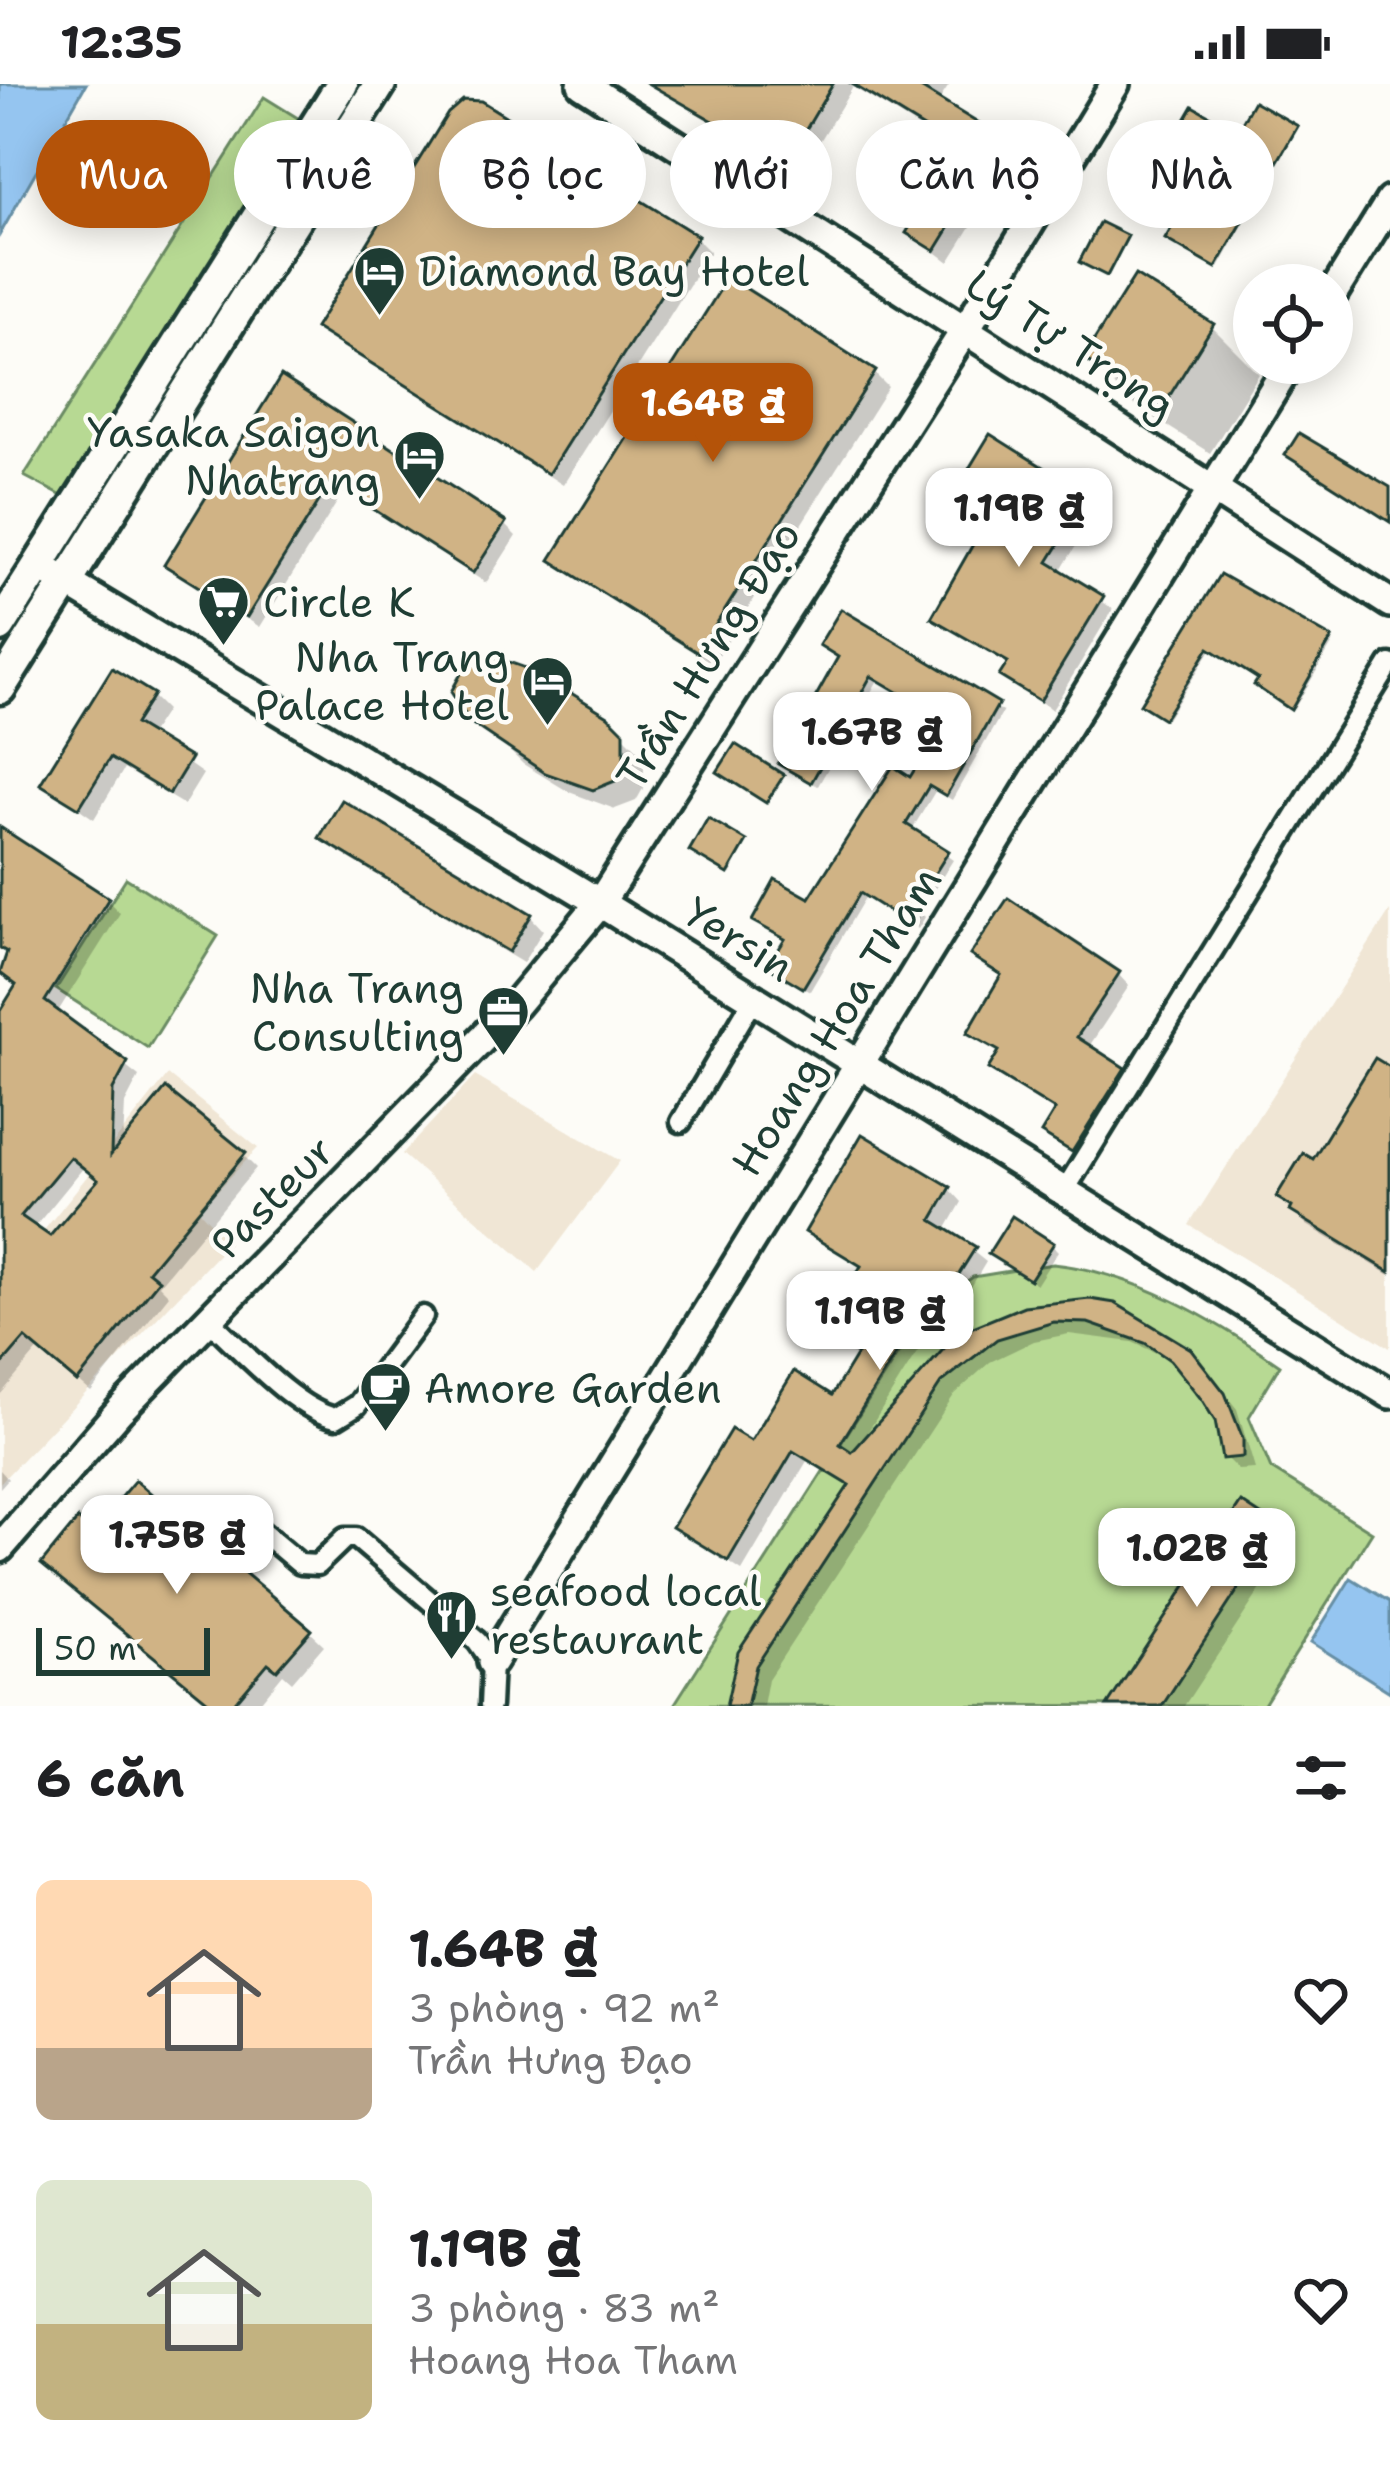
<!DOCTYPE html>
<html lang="vi">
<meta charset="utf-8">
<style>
body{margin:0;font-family:"Shantell Sans",sans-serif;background:#f2f2f2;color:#202124;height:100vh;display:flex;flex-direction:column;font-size:45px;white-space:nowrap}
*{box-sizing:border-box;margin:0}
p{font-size:39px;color:#757577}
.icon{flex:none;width:66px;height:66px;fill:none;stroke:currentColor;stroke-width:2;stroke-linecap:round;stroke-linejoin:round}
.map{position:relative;height:1622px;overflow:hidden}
.side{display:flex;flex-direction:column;background:#fff;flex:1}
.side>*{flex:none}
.banner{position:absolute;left:36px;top:36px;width:1320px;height:108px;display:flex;gap:24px}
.fabs{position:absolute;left:1233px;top:180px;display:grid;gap:24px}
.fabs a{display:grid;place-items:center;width:120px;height:120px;border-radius:50%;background:#fff;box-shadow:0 6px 30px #0003;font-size:60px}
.scale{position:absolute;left:36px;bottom:30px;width:174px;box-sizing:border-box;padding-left:12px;border:6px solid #1f3d34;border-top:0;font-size:33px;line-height:42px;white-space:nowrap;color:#1f3d34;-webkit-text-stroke:9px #fdfcf7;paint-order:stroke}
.price{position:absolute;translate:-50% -102px;padding:0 27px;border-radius:24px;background:#fff;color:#222;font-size:39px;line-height:78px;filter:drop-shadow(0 3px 6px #0008)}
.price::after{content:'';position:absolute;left:50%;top:72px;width:36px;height:27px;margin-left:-18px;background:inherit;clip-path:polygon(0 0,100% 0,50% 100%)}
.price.selected{background:#b45309;color:#fff}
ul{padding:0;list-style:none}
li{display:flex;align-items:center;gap:36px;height:300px;padding:0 36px}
li span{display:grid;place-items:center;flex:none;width:336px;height:240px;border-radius:18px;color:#555}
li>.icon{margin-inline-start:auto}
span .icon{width:144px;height:144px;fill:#fffc;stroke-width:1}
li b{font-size:51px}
h2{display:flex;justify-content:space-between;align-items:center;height:144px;padding:0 36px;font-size:51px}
.chip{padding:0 42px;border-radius:54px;background:#fff;box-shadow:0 6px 30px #0003;font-size:42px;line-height:108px}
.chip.selected{background:#b45309;color:#fff}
.status{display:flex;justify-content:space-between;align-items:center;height:84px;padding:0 60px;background:#fff;direction:ltr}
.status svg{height:33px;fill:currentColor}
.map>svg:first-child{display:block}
.built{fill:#f0e6d5}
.green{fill:#b7d993;stroke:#6b8b64;stroke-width:3}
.water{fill:#95c5f0;stroke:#668fa5;stroke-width:3}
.shadow{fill:#0003;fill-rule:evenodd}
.building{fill:#d0b385;stroke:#1f3d34;stroke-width:3;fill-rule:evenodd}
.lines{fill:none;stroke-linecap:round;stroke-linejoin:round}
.street-casing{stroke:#1f3d34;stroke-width:27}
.secondary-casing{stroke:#1f3d34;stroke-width:36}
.primary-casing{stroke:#1f3d34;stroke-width:39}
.street{stroke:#fdfcf7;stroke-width:18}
.secondary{stroke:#fdfcf7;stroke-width:27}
.primary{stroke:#fdfcf7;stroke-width:30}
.labels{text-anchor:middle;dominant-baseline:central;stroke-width:9;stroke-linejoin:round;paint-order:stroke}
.poi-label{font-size:42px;fill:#1f3d34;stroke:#fdfcf7;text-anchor:start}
.street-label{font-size:42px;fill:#1f3d34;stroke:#fdfcf7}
</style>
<div class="status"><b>12:35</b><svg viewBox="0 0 49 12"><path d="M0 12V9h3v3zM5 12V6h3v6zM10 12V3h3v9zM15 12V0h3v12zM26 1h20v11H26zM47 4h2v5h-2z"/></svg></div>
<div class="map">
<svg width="1390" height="1622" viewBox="0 0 1390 1622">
<rect width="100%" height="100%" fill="#fdfcf7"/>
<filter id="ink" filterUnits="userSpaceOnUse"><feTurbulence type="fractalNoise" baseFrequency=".00833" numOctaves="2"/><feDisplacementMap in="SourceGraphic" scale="24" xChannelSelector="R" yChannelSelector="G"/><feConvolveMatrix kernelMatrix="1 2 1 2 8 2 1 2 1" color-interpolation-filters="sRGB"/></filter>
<g filter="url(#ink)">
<g class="built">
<polygon points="1390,827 1390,1264 1189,1141"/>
<polygon points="168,991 258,1064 199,1126 229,1159 0,1399 0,1158 21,1175"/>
<polygon points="475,992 620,1077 537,1188 402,1070"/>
</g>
<g class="green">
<polygon points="264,13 301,36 66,414 24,392"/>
<polygon points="126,794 218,852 148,964 56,905"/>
<path d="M1053 1180C1134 1188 1213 1235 1280 1281L1249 1333 1271 1385 1372 1448 1263 1622 674 1621 926 1226 973 1193Z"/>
</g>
<g class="water">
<polygon points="0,0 86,0 0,150"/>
<polygon points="1351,1494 1390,1518 1390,1608 1311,1558"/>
</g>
<g class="shadow">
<polygon points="647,0 950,0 938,18 1016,70 949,178 909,148 959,68 853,3 800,90"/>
<polygon points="1296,44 1219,184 1171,157 1185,126 1238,51"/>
<polygon points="696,154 710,168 563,401 318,244"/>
<polygon points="1126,155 1109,192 1085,179"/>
<polygon points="1212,243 1259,290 1210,369 1134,321 1086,274"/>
<polygon points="874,289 888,303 713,580 554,475"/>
<polygon points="282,296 504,440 516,452 486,499 344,407 260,543 180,493 168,481"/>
<polygon points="960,405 1087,414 1098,426 1060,488 1113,525 1052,626 1003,592 1009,581 934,533 994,430"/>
<polygon points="1221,494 1333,559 1294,625 1260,603 1261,595 1212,564 1167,635 1146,621"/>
<polygon points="841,574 1003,627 952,716 936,706 911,747 953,776 920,828 925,833 918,845 866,812 810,907 778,889 788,857 755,836 810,819 911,697 948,637 878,596 818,702 788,686 782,680"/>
<polygon points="152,612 166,626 149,652 203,690 184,721 124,685 94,735 44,700"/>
<polygon points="458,617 622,650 644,672 644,703 636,717 615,725 569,708 523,680"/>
<polygon points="323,754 530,832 543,846 523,879 337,767"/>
<path d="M0 760 107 816 120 829 57 929 139 993 125 1020 123 1060 244 1072 256 1084 159 1201 169 1211 91 1308 40 1264 0 1311V933L18 902 9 871 0 865ZM84 1083 101 1097 51 1156 34 1144Z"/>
<polygon points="745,760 731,790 695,769"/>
<polygon points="974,871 1118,890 1129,902 1088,964 1134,997 1085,1078 1044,1048 1056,1029 1003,995 992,984 1001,970 971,948 1003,894"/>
<polygon points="1390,987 1390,1191 1307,1141 1280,1112"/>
<polygon points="950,1105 962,1118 946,1146 986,1178 958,1225 915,1198 894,1234 924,1257 864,1354 950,1262 1063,1219 1203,1282 1237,1325 1255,1385 1238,1386 1225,1373 1217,1335 1193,1298 1161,1271 1132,1258 1069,1250 1034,1257 990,1278 954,1311 768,1595 763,1622 730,1622 851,1404 807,1377 742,1487 676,1443 752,1361 833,1315 858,1274 825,1248 863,1185 808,1148"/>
<polygon points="1052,1161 1058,1167 1037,1200 998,1176"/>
<polygon points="0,1386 8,1395 0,1404"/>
<polygon points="1242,1422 1291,1459 1184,1622 1110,1622"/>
<polygon points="92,1451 310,1548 324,1561 292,1598 283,1590 257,1622 216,1622"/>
</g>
<g class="building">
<polygon points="649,0 833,0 786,79"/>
<polygon points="852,0 914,0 1004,55 935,167 906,149 958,65"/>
<polygon points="463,16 481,17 698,152 548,390 315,244 448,29"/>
<polygon points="1254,17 1298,42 1216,184 1165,155 1182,126 1145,105 1193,22 1237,47"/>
<polygon points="1100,138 1128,152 1107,192 1079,178"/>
<polygon points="1135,191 1214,240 1162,324 1083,274"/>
<polygon points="728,193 876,287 698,569 550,476"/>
<polygon points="281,292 506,438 473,489 331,398 247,533 164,481"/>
<polygon points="1299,349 1390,403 1390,438 1285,371"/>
<polygon points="990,350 1089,412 1048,478 1104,512 1040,617 999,592 1008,578 931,534 992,427 956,406"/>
<polygon points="1220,490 1332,554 1291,626 1254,601 1258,595 1209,564 1164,635 1140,620"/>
<polygon points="841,525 999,619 946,712 929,702 906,740 949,767 915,821 921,825 911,841 860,809 803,904 768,883 785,855 752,837 775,795 809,814 893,682 910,693 945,636 871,592 811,699 778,680 838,573 819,561"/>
<polygon points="469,575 503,576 537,588 608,632 624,648 624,681 615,697 593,706 545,689 471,639 451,608"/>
<polygon points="112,584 154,610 135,640 191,674 169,710 110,674 79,724 40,700"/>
<polygon points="735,660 784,691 766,719 717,688"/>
<polygon points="342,716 532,830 509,868 319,754"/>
<polygon points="708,734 747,757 728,790 689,767"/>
<path d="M0 743 109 814 45 917 128 978 113 1006 111 1071 166 1004 246 1069 148 1187 159 1196 77 1298 25 1254 0 1283V927L16 901 0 889 7 868 0 864ZM70 1073 98 1096 50 1152 21 1132Z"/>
<polygon points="1008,814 1120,888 1077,953 1125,984 1072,1068 1041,1049 1055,1026 988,985 999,967 967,949 1001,891 970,871"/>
<polygon points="1375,974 1390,983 1390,1188 1290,1127 1292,1123 1276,1113 1303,1069 1313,1075"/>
<polygon points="862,1050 951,1103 932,1136 976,1163 944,1214 902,1188 881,1222 913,1242 840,1360 852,1368 948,1260 968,1245 1024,1222 1090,1215 1115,1219 1191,1265 1225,1309 1243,1355 1243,1373 1222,1375 1215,1337 1202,1316 1170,1276 1145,1259 1088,1239 1054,1238 997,1255 941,1299 756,1582 747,1622 726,1622 738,1568 849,1401 793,1367 728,1477 672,1443 731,1345 751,1357 794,1287 832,1311 857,1270 821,1248 861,1182 805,1148"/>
<polygon points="1012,1132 1054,1159 1030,1196 988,1170"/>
<polygon points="135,1396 312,1546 277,1586 268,1579 232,1622 214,1622 41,1480 78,1435 92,1447"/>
<polygon points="1241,1418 1279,1443 1162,1622 1107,1622"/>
</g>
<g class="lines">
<defs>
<g id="street">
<polyline points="681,1038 754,914"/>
<polyline points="1063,1109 1390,580"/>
<path d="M208 1235C240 1264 295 1326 336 1334L357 1321 423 1232"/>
<polyline points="238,1428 300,1480 317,1481 345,1454 356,1454 477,1557 492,1578 490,1622"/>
</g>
<g id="secondary">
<polyline points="582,0 1390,519"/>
<polyline points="1332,211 1390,117"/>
<polyline points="38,481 600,819 1390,1310"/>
<polyline points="0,1464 120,1326 515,921 600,819 967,243 1115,0"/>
<polyline points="492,1578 1290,279"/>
</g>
<g id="primary">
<polyline points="0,542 342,0"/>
<polyline points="0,604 380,0"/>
</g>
</defs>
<use href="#street" class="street-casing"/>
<use href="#secondary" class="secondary-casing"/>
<use href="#primary" class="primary-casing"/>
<use href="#street" class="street"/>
<use href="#secondary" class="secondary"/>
<use href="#primary" class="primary"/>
</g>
</g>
<defs>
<symbol id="hotel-pin" viewBox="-11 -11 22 30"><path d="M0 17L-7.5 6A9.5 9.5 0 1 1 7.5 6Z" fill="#1f3d34" stroke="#fdfcf7"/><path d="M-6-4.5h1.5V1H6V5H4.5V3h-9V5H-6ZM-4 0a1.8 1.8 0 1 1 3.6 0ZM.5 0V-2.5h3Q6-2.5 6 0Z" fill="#fff"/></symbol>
<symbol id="supermarket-pin" viewBox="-11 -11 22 30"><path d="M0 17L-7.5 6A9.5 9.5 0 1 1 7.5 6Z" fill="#1f3d34" stroke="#fdfcf7"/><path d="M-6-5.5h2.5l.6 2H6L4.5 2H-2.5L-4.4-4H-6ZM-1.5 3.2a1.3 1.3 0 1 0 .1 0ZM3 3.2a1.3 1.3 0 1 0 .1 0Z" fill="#fff"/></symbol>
<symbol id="office-pin" viewBox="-11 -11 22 30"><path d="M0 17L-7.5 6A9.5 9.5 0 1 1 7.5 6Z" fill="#1f3d34" stroke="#fdfcf7"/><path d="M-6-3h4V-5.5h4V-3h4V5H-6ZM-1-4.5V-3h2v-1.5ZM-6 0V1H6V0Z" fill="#fff"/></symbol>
<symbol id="cafe-pin" viewBox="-11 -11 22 30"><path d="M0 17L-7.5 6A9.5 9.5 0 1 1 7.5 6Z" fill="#1f3d34" stroke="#fdfcf7"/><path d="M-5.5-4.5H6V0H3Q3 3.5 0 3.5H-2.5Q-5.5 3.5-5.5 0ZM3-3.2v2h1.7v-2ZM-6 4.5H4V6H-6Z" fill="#fff"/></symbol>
<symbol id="restaurant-pin" viewBox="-11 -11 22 30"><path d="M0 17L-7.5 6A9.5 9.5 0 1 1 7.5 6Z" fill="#1f3d34" stroke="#fdfcf7"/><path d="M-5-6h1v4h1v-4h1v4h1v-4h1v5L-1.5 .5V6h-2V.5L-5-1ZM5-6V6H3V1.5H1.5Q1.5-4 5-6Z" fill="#fff"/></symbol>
</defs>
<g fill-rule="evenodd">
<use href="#hotel-pin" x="350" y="158" width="59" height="81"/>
<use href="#hotel-pin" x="390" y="342" width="59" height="81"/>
<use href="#supermarket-pin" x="194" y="488" width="59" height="81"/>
<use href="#hotel-pin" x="518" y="568" width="59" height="81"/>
<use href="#office-pin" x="474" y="898" width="59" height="81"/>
<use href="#cafe-pin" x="356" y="1274" width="59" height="81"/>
<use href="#restaurant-pin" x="422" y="1502" width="59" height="81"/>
</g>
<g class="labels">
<g class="poi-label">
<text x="419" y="187">Diamond Bay Hotel</text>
<text x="380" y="348" text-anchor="end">Yasaka Saigon<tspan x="380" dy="48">Nhatrang</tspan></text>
<text x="263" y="518">Circle K</text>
<text x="509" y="573" text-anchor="end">Nha Trang<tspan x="509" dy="48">Palace Hotel</tspan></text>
<text x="464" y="904" text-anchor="end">Nha Trang<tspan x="464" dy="48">Consulting</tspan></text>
<text x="424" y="1304">Amore Garden</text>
<text x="490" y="1507">seafood local<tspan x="490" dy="48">restaurant</tspan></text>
</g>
<g class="street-label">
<text transform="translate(1071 260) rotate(33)">Lý Tự Trọng</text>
<text transform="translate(708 571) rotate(-58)">Trần Hưng Đạo</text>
<text transform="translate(739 855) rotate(32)">Yersin</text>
<text transform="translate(836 937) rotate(-58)">Hoang Hoa Tham</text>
<text transform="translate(272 1113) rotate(-45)">Pasteur</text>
</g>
</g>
</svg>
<div class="fabs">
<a><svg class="icon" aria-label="locate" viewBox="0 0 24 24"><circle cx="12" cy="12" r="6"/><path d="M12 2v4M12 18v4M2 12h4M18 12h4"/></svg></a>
</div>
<div class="scale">50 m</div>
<b class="price selected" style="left:713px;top:381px">1.64B ₫</b>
<b class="price" style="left:1019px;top:486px">1.19B ₫</b>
<b class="price" style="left:872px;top:710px">1.67B ₫</b>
<b class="price" style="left:880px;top:1289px">1.19B ₫</b>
<b class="price" style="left:177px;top:1513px">1.75B ₫</b>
<b class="price" style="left:1197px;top:1526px">1.02B ₫</b>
<div class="banner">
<a class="chip selected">Mua</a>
<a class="chip">Thuê</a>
<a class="chip">Bộ lọc</a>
<a class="chip">Mới</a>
<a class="chip">Căn hộ</a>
<a class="chip">Nhà</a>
</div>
</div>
<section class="side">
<h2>6 căn<svg class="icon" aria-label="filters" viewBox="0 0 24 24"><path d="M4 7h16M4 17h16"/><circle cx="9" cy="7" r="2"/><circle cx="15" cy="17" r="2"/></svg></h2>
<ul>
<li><span style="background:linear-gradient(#ffd9b3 70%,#b9a48a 0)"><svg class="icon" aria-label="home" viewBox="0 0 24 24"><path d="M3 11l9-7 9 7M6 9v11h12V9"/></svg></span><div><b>1.64B ₫</b><p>3 phòng · 92 m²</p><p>Trần Hưng Đạo</p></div><svg class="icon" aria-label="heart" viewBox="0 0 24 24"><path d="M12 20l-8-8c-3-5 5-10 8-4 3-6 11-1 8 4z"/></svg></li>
<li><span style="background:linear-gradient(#dfe7d0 60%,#c2b280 0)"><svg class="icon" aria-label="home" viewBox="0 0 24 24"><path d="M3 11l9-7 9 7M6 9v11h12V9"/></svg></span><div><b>1.19B ₫</b><p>3 phòng · 83 m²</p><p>Hoang Hoa Tham</p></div><svg class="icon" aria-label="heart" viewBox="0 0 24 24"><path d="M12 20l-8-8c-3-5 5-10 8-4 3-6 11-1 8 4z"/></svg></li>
</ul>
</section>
